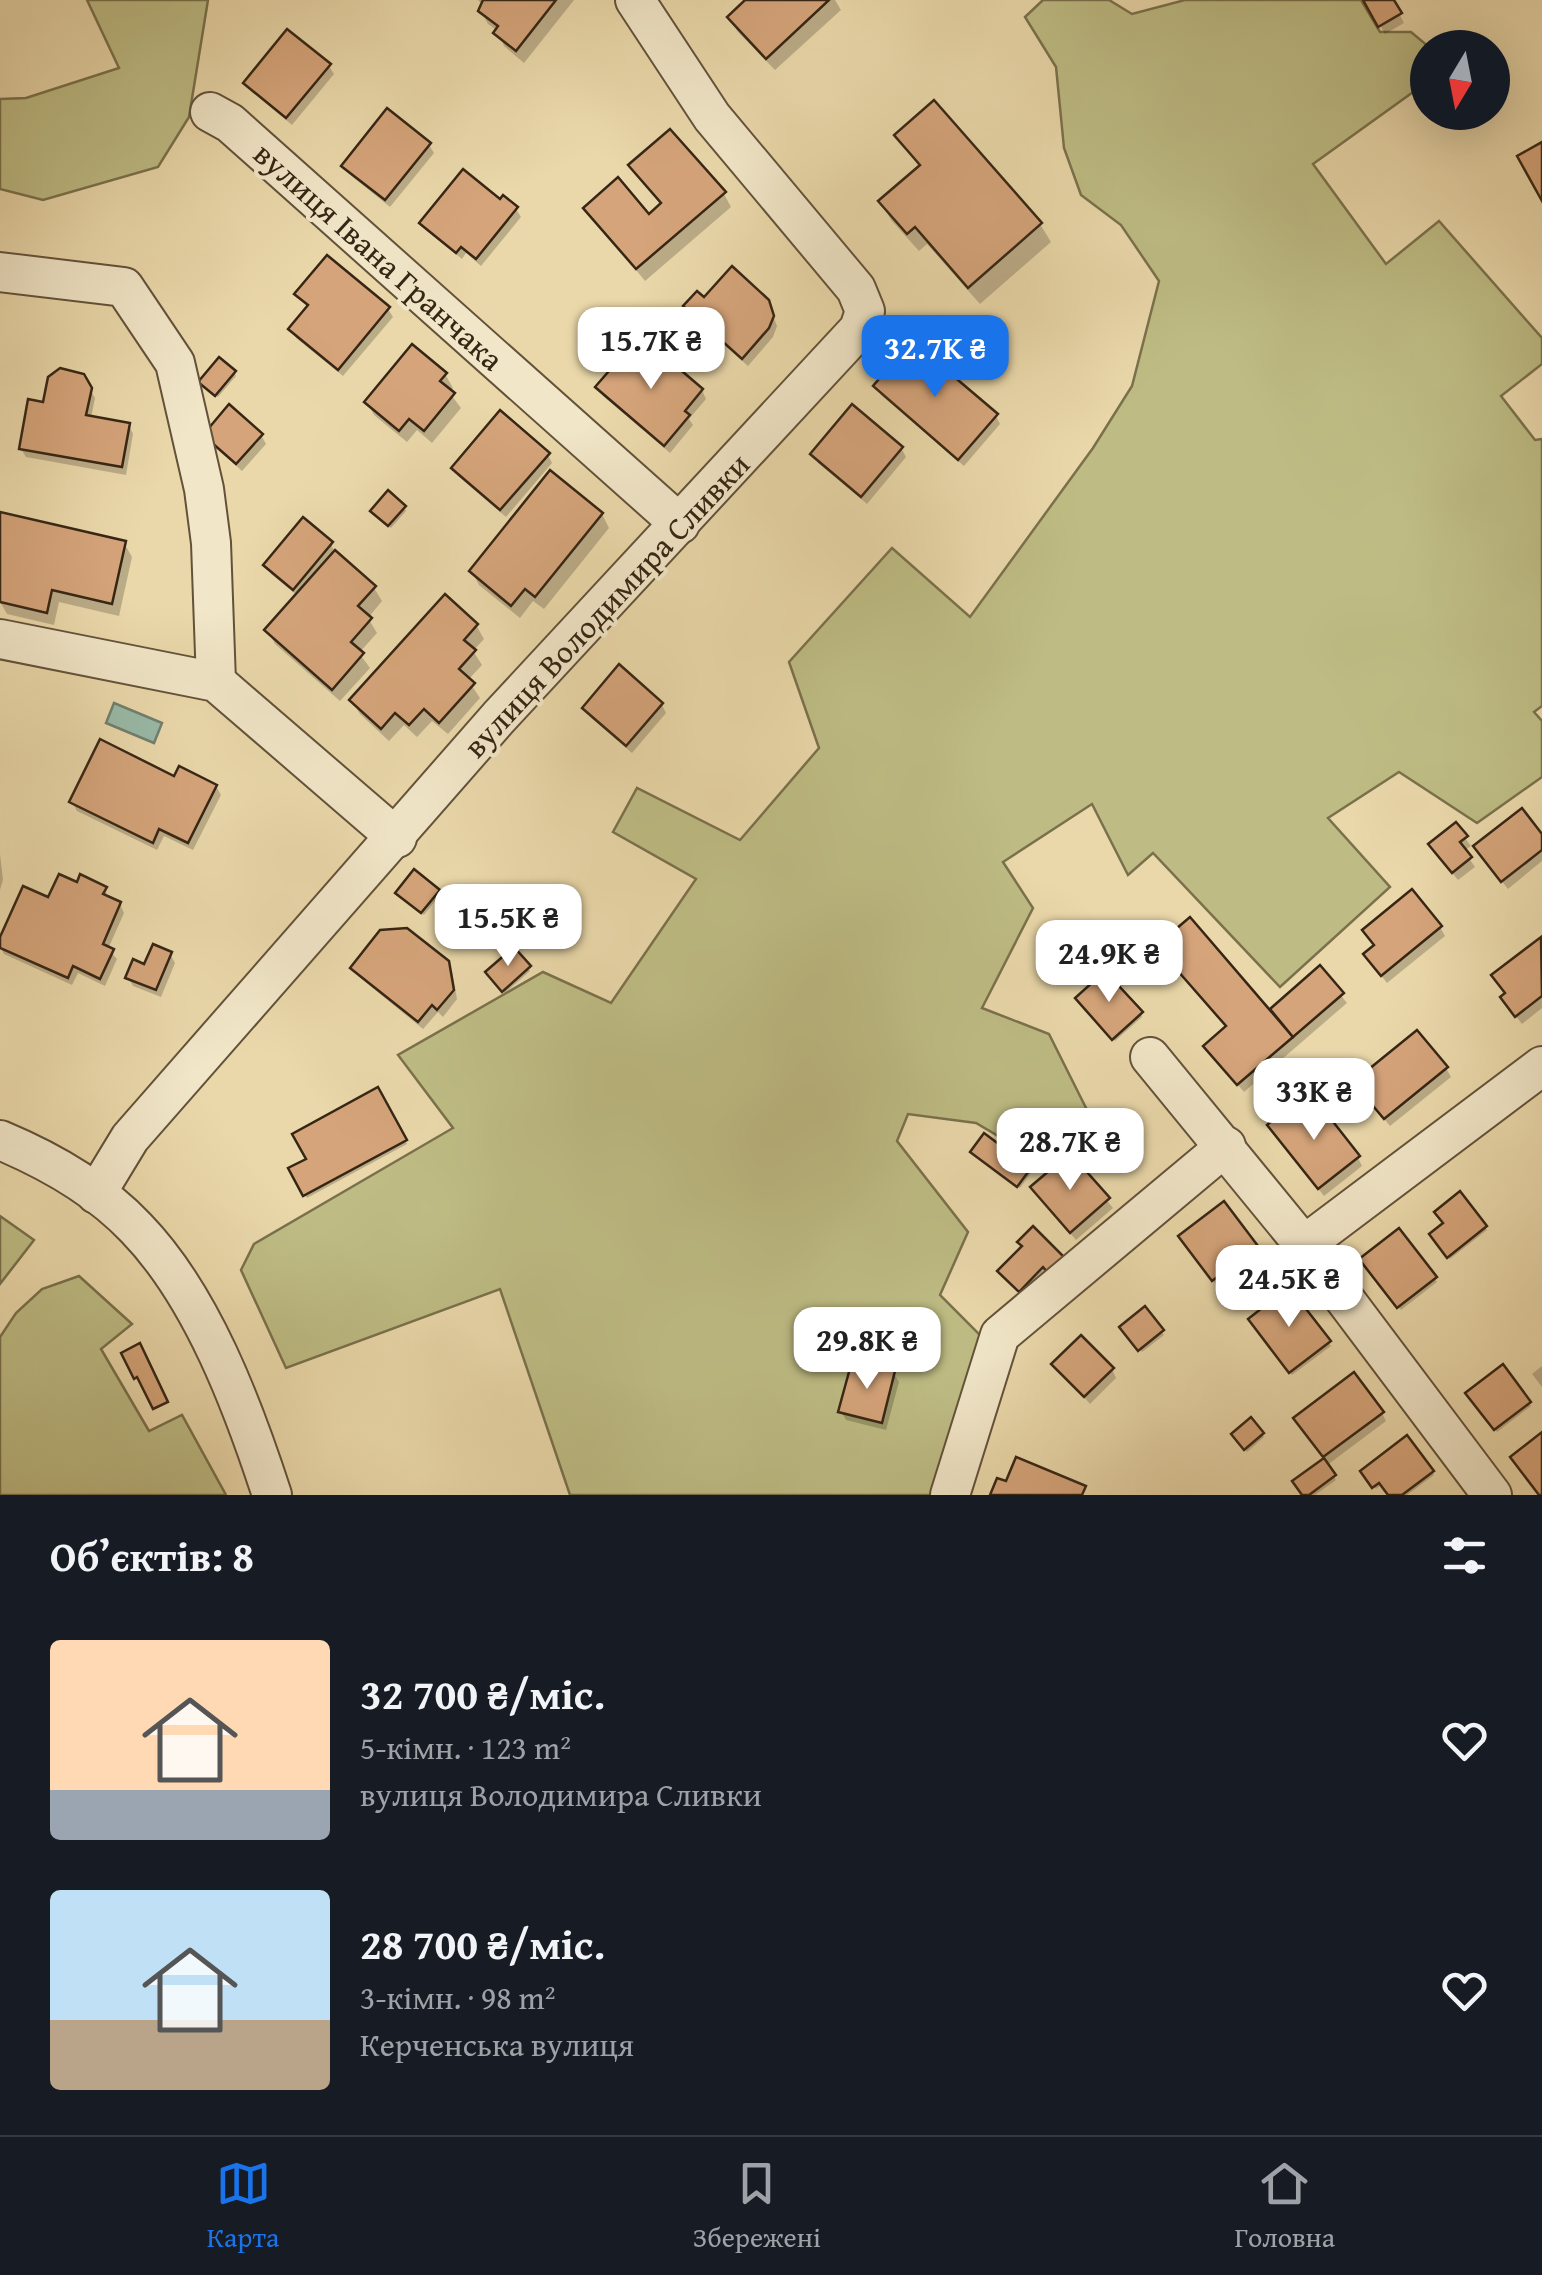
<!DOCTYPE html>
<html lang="uk">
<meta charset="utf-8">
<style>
body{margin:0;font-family:"Gentium Book Plus",serif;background:#242831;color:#f1f3f6;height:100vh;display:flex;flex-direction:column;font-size:38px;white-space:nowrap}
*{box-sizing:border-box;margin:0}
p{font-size:32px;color:#9ea1a6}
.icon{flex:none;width:55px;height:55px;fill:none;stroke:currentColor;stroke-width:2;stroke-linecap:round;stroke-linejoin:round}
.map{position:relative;height:1495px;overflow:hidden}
.panel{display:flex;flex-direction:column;background:#171b24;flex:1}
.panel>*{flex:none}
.needle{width:65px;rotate:190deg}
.tools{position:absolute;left:1410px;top:30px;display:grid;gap:20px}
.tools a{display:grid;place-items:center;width:100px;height:100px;border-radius:50%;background:#171b24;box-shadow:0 10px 40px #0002;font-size:50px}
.price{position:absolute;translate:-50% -85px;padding:0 22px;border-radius:20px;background:#fff;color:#222;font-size:32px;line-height:65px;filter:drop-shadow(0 2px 5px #0008)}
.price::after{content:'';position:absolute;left:50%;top:60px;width:30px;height:22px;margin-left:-15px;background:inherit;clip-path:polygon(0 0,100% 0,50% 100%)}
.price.current{background:#1a73e8;color:#fff}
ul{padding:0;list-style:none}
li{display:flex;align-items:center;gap:30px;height:250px;padding:0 50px}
li span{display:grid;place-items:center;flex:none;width:280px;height:200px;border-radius:10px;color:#555}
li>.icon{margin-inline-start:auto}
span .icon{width:120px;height:120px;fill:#fffc;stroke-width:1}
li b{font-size:42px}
h2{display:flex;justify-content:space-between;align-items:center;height:120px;padding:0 50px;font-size:42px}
.tabs{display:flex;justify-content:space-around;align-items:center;height:140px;border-top:2px solid #363941;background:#171b24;font-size:28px;color:#9ea1a6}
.tabs a{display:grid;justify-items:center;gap:5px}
.tabs .current{color:#1a73e8}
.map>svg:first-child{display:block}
.green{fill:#bebc84;stroke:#7a714c;stroke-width:2.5}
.water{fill:#98baa8;stroke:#717f6d;stroke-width:2.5}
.shadow{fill:#0003}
.building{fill:#d5a47a;stroke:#362615;stroke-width:2.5}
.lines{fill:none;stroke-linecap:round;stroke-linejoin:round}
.minor-casing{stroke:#63523a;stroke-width:42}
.minor{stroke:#f1e6c8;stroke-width:38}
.labels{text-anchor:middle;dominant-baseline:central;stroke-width:8;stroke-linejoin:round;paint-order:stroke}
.street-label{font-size:32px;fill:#362615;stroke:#f1e6c8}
</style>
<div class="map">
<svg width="1542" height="1495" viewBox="0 0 1542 1495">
<rect width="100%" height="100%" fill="#ead8aa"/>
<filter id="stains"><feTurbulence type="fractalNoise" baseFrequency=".002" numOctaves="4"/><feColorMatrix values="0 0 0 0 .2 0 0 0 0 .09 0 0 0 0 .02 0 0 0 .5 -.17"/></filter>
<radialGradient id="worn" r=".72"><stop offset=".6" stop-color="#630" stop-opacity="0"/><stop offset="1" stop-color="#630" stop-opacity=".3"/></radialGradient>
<g class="green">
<polygon points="87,0 208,0 189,117 158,167 43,200 0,189 0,99 26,98 119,68"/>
<polygon points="1043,0 1109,0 1132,14 1185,0 1361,0 1380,32 1411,32 1429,47 1427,82 1313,164 1386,264 1439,221 1542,338 1542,364 1501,396 1535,440 1542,439 1542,706 1534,712 1542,721 1542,777 1477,823 1399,772 1328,818 1390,887 1280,987 1153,853 1128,875 1092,804 1003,862 1033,908 982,1008 1049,1034 1089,1114 1037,1159 976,1123 908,1114 897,1141 968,1232 940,1295 984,1339 939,1495 570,1495 500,1289 286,1368 241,1270 254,1244 453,1128 398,1055 543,972 611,1003 696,879 613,832 637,788 740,840 819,748 789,662 892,548 970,617 1093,448 1132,386 1159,281 1121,225 1081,195 1064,148 1056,67 1025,17"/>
<polygon points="0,1216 34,1240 0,1284"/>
<polygon points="79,1276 132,1324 101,1349 149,1431 182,1415 226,1495 0,1495 0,1337 16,1313 42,1289"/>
</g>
<polygon class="water" points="114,703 162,723 154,743 106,723"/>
<g class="shadow">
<polygon points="478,0 574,0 524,63 504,46 498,31 488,24 481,11 484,6"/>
<polygon points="748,0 835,0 841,10 775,70 737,31 730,17"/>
<polygon points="1366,0 1392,0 1404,23 1385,34"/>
<polygon points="329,66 334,74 292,125 251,91 246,83"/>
<polygon points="897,136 1040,224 1051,242 980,304 927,244 919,251 891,220 881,202 920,168"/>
<polygon points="429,145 434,153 390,207 349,174 344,166"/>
<polygon points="632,166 724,194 731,207 645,281 586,209 649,217 662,206"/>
<polygon points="500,203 516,209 521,217 481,266 466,253 462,259 427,231 422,223"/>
<polygon points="297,295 388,309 393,317 343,376 296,338 291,329 309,308"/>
<polygon points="704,301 767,301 777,326 773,337 748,366 691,315 686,307"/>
<polygon points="631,368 702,390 706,399 689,419 693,425 670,453 603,396 598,388"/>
<polygon points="234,372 236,376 218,397 203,386"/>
<polygon points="445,374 453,388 449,392 461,408 432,443 417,430 407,442 374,415 367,402"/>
<polygon points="82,376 95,398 91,418 129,425 133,434 126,475 26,457 21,449 45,405"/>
<polygon points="876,387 996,416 1000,424 964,466 881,395"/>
<polygon points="261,435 266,444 242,471 211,443"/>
<polygon points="901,448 906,457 867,504 818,463 813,454"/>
<polygon points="548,455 552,463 506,517 458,476 454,468"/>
<polygon points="404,508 406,511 391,528 375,514"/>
<polygon points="602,514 609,528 544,609 533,601 520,618 479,585 472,572"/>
<polygon points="0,515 124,543 132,557 119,616 59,602 54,625 7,614 0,602"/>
<polygon points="331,544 335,553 374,588 382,601 368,618 377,633 359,653 370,668 340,701 275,644 267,630 298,596 271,574 267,565"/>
<polygon points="476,625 484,639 473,651 482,665 468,680 480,698 448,734 432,721 417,737 404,725 389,741 360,714 352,701"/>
<polygon points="662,705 666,713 632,753 590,717 585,708"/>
<polygon points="216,786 221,795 193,850 164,836 157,850 77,811 72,802"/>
<polygon points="1455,825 1471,846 1464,851 1475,867 1458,880 1436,853"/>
<polygon points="1542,838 1542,861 1508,889 1481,855"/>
<polygon points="0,854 3,880 0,890"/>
<polygon points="78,885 105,889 109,900 120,904 124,913 108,949 117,959 105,986 78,973 72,985 4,954 0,947 0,944 49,901"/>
<polygon points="438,891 440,895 424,915 400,896"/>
<polygon points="1440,927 1445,936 1387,983 1371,963 1377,947"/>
<polygon points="1541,940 1542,1008 1522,1024 1508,1006"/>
<polygon points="170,954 175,963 161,997 133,986 128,977"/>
<polygon points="1164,955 1270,1013 1320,969 1347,1003 1244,1092 1211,1054 1227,1028"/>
<polygon points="447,962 452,972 457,999 443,1017 438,1012 423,1029 358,976 354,968"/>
<polygon points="528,968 530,971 505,993 490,976"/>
<polygon points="1080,1002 1141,1014 1142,1017 1115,1041"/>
<polygon points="1446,1068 1451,1077 1390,1126 1361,1091"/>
<polygon points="377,1091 407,1144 307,1198 291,1169 309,1160"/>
<polygon points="1294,1120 1358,1158 1362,1166 1324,1196 1275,1133"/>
<polygon points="975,1155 1029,1170 1031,1173 1020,1188"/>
<polygon points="1070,1156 1113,1208 1076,1240 1038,1196"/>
<polygon points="1459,1194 1487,1230 1450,1259 1432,1235 1446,1224"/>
<polygon points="1224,1205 1261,1256 1219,1288 1186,1245"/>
<polygon points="1398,1231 1437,1282 1401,1310 1362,1260"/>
<polygon points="1024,1247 1046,1269 1022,1294 1002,1275"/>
<polygon points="1289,1291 1331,1346 1292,1375 1251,1319"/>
<polygon points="1144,1310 1164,1335 1142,1352 1123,1327"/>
<polygon points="1055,1364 1112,1369 1116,1378 1090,1404"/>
<polygon points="1542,1366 1542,1387 1532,1374"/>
<polygon points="1502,1368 1531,1406 1497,1432 1468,1393"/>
<polygon points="894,1374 899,1382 886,1430 846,1420 841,1411"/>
<polygon points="1382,1413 1386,1421 1326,1466 1336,1480 1315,1495 1304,1495 1295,1482 1326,1459 1301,1427"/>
<polygon points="1262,1434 1264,1437 1247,1452 1236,1438"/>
<polygon points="1406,1438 1434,1475 1407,1495 1390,1495 1382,1484 1376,1489 1363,1471"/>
</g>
<g class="building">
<polygon points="483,0 556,0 516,51 493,33 498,26 478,11"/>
<polygon points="745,0 829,0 766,59 727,17"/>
<polygon points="1363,0 1394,0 1402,13 1378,27"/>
<polygon points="287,29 331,64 286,118 243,83"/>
<polygon points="934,100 1042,223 968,288 915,227 907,234 878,201 920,165 894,135"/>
<polygon points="387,108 431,143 385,200 341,166"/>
<polygon points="670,129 726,192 636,269 583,208 618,177 649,214 661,203 628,165"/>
<polygon points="1542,142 1542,201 1517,156"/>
<polygon points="463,169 500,199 503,195 518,207 476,259 461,247 456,253 419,223"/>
<polygon points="327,255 390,307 338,370 288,329 308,305 294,294"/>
<polygon points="732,266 769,300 774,316 769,328 742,359 683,306 697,291 704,297"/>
<polygon points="912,341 998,414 958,460 873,386"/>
<polygon points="649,343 703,389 685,411 690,415 664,446 595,387 622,356 631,364"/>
<polygon points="412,344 447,373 440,381 455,393 424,431 409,419 399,431 364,402"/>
<polygon points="219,357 236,371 215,396 198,382"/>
<polygon points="60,368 84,374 92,388 86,415 130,423 122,467 19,449 28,399 43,402 48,377"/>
<polygon points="229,404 263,434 236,464 203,435"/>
<polygon points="852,404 903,447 861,497 810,454"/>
<polygon points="500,410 550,453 500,510 451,468"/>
<polygon points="550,470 603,513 535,597 525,589 511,606 469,571"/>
<polygon points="388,490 406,506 388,526 370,511"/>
<polygon points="0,512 126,541 112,604 52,590 47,613 0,602"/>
<polygon points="303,517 333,542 293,590 263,565"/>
<polygon points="335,550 376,586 358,606 372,618 351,642 364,653 332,690 264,630"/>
<polygon points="445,594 478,624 464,640 476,650 459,669 475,683 439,723 424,709 409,725 395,713 381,729 349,700"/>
<polygon points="619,664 663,703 626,746 582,708"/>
<polygon points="100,739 174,776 179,766 217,785 188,843 159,829 153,843 69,802"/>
<polygon points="1522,808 1542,834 1542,850 1501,882 1473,846"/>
<polygon points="1456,822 1468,836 1460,842 1472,857 1452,873 1428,844"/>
<polygon points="414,869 440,890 421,913 395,893"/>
<polygon points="59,874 77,882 80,874 107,887 103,894 121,902 103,944 114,949 100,979 73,966 68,978 0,948 0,937 23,886 48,897"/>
<polygon points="1412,889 1442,926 1381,976 1363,954 1374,945 1362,930"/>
<polygon points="1190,917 1293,1037 1237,1085 1203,1046 1226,1026 1156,946"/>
<polygon points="407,928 449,961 454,990 437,1010 432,1005 418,1022 350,968 380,930"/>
<polygon points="1541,937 1542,996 1515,1017 1500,997 1505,993 1491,975"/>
<polygon points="153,944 172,952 156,990 125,978 133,959 144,964"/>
<polygon points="514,947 531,966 502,992 485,972"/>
<polygon points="1320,965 1344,993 1293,1037 1270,1009"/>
<polygon points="1105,971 1143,1012 1112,1040 1075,998"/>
<polygon points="1417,1030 1448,1067 1384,1119 1353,1082"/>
<polygon points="378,1087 407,1140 303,1196 288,1168 306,1159 292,1134"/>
<polygon points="1316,1100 1360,1156 1318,1189 1267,1125 1288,1108 1295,1116"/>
<polygon points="984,1133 1031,1168 1017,1187 970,1152"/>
<polygon points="1070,1153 1110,1198 1070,1233 1030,1187"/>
<polygon points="1460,1191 1487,1226 1447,1258 1429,1234 1443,1223 1434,1212"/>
<polygon points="1224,1201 1258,1246 1212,1281 1178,1236"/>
<polygon points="1033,1226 1064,1257 1048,1273 1043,1267 1019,1292 997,1271 1022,1246 1017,1242"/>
<polygon points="1399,1228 1437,1277 1397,1308 1359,1259"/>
<polygon points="1289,1287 1331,1341 1289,1373 1248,1319"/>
<polygon points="1145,1306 1164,1330 1138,1351 1119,1327"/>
<polygon points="1081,1335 1114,1368 1084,1397 1051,1364"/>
<polygon points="140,1343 168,1402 153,1409 137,1377 134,1379 121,1353"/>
<polygon points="852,1361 895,1371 882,1423 838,1412"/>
<polygon points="1503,1364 1531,1402 1494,1430 1465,1393"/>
<polygon points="1354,1372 1384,1412 1323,1457 1293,1418"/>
<polygon points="1251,1417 1264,1433 1244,1450 1231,1434"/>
<polygon points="1542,1432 1542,1495 1539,1495 1510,1457"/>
<polygon points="1407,1435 1434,1471 1402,1495 1388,1495 1379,1483 1372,1488 1360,1471"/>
<polygon points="1016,1457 1086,1486 1082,1495 990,1495 997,1478 1006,1481"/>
<polygon points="1324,1458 1336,1475 1309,1495 1302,1495 1292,1481"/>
</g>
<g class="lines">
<defs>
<g id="minor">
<polyline points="210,112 230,123 680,524"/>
<polyline points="0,272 124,287 175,363 204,489 211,543 216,682"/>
<polyline points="0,639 216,682 397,838"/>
<polyline points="1150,1057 1304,1245 1492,1495"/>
<path d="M0 1140C48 1160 99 1189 136 1228 202 1296 243 1406 272 1495"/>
<polyline points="96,1194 130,1138 499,717 859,329 865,311 856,289 712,117 635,0"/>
<polyline points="1304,1245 1542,1066"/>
<polyline points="950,1495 1000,1335 1226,1146"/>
</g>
</defs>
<use href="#minor" class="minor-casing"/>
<use href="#minor" class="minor"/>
</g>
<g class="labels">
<g class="street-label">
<text transform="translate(379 256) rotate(42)">вулиця Івана Гранчака</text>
<text transform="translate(606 605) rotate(-47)">вулиця Володимира Сливки</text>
</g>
</g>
<rect width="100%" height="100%" filter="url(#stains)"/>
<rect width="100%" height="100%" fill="url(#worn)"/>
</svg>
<div class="tools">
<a><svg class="needle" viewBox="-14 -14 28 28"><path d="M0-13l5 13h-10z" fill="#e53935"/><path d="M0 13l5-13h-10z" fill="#9ea1a6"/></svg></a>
</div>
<b class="price" style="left:651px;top:392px">15.7K ₴</b>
<b class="price current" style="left:935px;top:400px">32.7K ₴</b>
<b class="price" style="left:508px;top:969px">15.5K ₴</b>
<b class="price" style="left:1109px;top:1005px">24.9K ₴</b>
<b class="price" style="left:1314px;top:1143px">33K ₴</b>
<b class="price" style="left:1070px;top:1193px">28.7K ₴</b>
<b class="price" style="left:1289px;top:1330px">24.5K ₴</b>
<b class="price" style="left:867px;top:1392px">29.8K ₴</b>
</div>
<section class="panel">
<h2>Об’єктів: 8<svg class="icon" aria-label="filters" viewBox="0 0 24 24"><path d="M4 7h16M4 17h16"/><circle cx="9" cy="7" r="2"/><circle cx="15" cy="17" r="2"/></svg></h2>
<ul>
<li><span style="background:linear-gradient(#ffd9b3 75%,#9aa5b1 0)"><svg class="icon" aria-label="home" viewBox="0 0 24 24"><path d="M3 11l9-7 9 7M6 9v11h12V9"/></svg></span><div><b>32 700 ₴/міс.</b><p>5-кімн. · 123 m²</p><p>вулиця Володимира Сливки</p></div><svg class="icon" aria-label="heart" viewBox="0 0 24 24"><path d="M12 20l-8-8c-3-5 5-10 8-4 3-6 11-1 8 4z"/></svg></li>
<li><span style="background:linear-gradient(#bfe0f5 65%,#b9a48a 0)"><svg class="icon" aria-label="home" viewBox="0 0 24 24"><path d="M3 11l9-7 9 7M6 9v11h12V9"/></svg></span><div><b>28 700 ₴/міс.</b><p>3-кімн. · 98 m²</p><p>Керченська вулиця</p></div><svg class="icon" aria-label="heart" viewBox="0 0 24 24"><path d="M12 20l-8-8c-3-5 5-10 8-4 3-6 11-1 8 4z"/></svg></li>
</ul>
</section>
<nav class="tabs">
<a class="current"><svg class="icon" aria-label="map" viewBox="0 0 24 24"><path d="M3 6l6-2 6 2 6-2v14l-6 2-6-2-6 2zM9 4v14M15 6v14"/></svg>Карта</a>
<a><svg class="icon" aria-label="saved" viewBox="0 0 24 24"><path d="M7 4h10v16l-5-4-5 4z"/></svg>Збережені</a>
<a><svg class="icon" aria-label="home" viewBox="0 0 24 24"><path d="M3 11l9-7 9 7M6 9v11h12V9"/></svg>Головна</a>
</nav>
